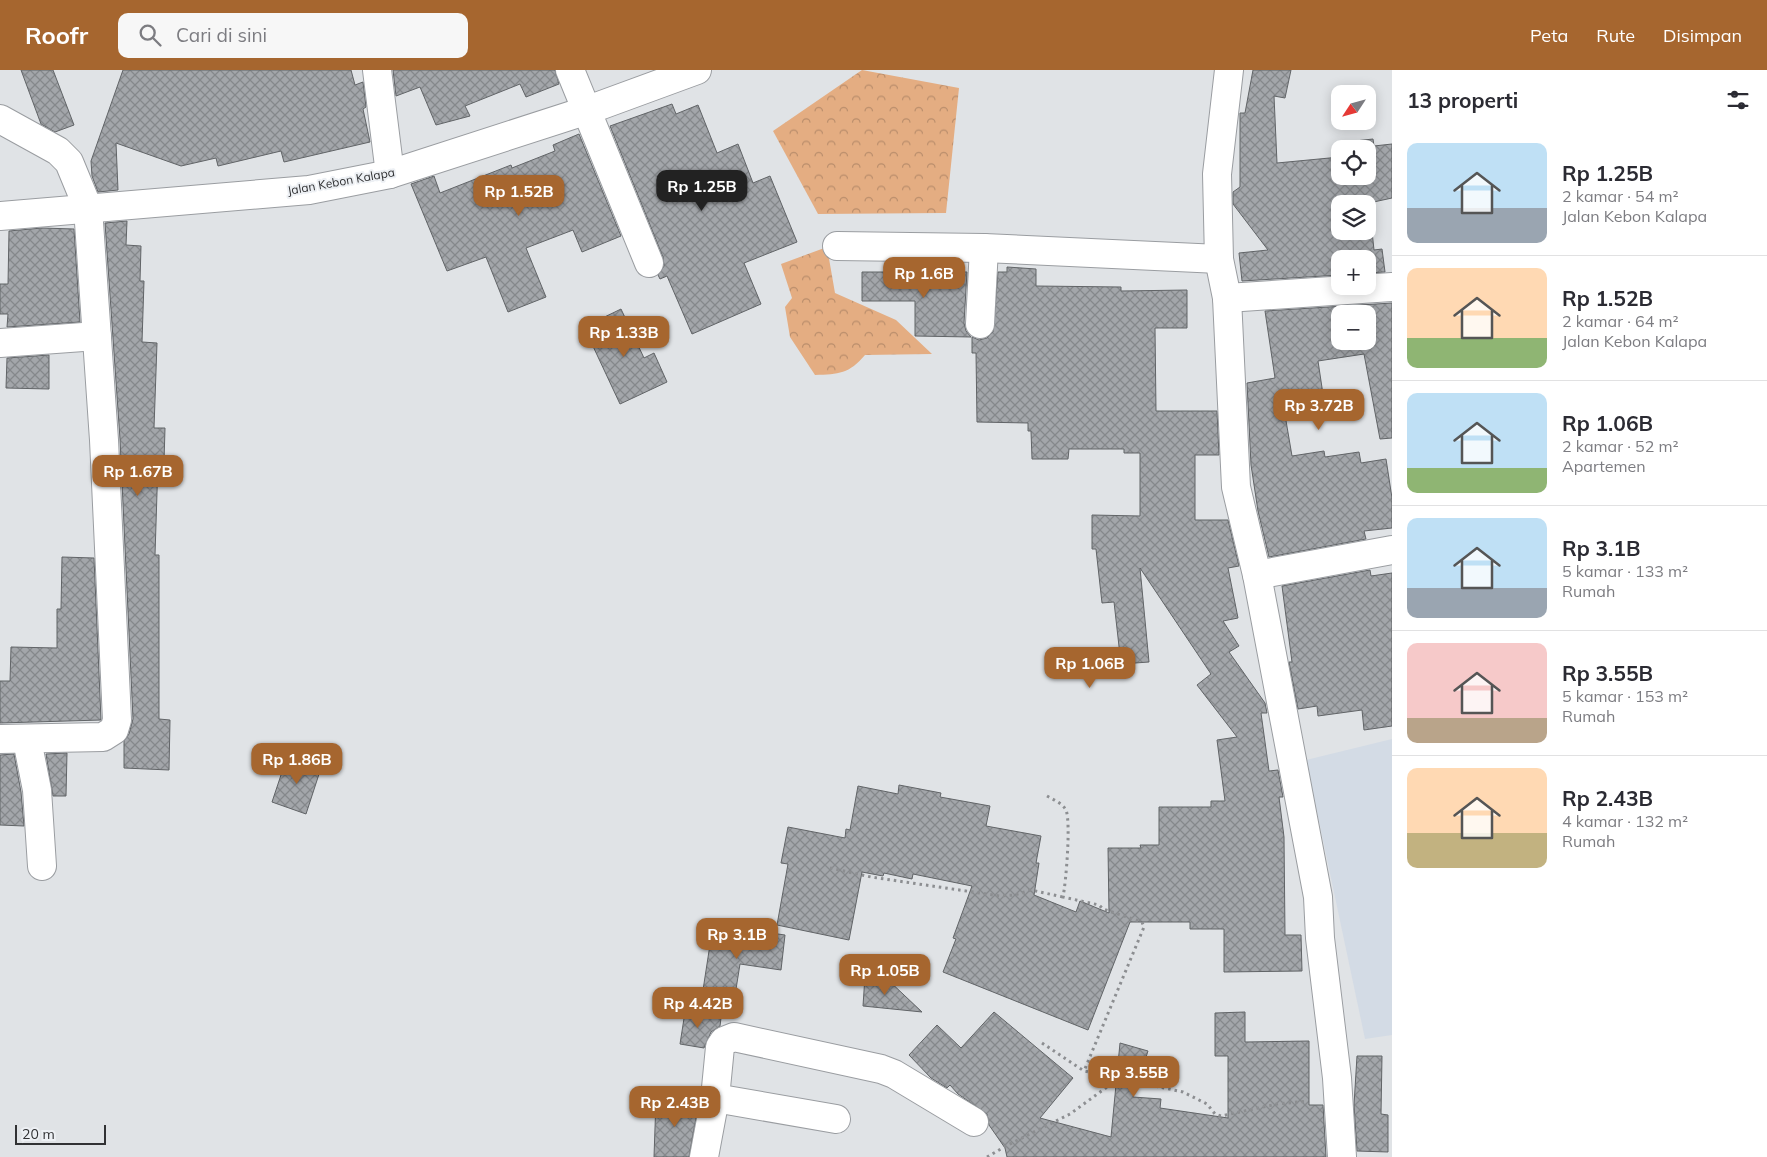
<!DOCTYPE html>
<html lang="id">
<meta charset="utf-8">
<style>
body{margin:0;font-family:Mulish,sans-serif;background:#f7f7f7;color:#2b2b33;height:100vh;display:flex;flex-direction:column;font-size:19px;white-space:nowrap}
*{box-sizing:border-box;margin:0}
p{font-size:16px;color:#7c7c81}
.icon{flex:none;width:28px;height:28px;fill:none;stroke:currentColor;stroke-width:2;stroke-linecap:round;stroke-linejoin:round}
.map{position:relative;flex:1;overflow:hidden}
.details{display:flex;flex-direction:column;background:#fff;width:375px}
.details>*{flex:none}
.needle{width:32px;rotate:234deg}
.tools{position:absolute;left:1331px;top:15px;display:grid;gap:10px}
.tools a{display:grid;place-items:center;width:45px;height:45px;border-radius:10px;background:#fff;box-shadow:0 2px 12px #0003;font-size:25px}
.scale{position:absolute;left:15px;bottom:12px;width:91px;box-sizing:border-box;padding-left:5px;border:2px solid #313234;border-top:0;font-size:14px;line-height:18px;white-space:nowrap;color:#313234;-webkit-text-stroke:4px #edf0f4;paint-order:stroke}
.price{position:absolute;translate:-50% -42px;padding:0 11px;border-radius:10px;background:#a6662f;color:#fff;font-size:16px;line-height:32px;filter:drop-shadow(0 1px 2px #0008)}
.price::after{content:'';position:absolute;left:50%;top:30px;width:15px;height:11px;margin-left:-8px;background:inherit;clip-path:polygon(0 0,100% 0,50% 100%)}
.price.current{background:#222;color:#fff}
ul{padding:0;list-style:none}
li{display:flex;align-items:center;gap:15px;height:125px;padding:0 15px}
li+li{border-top:1px solid #e1e1e2}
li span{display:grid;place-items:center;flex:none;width:140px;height:100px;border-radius:10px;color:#555}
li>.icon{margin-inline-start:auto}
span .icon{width:60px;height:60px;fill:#fffc;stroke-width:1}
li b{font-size:21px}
h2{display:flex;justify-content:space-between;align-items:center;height:60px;padding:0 15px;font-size:21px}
header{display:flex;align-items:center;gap:30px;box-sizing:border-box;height:70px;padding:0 25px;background:#a6662f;color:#fff}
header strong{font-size:24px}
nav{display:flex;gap:28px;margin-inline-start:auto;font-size:18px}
.search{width:350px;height:45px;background:#f7f7f7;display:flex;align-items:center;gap:12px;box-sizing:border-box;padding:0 18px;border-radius:10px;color:#7c7c81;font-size:19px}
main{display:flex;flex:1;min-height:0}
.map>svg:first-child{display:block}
.built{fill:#d3dbe5}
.forest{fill:url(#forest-crowns)}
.building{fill:url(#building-cross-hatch);stroke:#616467;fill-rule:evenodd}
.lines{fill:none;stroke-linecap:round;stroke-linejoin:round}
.minor-casing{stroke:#9a9da1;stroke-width:30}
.path{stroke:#8c8e91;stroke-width:3;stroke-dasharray:2.5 4;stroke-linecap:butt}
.minor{stroke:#fff;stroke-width:28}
.labels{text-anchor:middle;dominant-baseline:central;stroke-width:4;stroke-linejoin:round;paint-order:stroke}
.street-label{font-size:12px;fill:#313234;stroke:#edf0f4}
</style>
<header>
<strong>Roofr</strong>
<div class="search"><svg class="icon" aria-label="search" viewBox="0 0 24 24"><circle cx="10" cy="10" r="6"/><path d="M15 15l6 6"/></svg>Cari di sini</div>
<nav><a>Peta</a><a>Rute</a><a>Disimpan</a></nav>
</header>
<main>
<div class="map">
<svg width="1392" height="1087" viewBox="0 0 1392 1087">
<defs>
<pattern id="forest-crowns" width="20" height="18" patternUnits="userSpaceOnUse" patternTransform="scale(1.25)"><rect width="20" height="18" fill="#e4ad82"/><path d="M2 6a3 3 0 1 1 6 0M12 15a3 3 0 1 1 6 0" fill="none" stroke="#b98d6b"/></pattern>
<pattern id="building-cross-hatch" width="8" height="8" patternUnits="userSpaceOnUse" patternTransform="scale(1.25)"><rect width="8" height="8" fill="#a3a6aa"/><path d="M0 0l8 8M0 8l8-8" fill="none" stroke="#85888b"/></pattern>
</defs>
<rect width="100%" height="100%" fill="#e0e3e6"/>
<polygon class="built" points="1392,669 1392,965 1365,969 1306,690"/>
<g class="forest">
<polygon points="862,0 959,18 946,143 818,144 773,61"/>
<path d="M827 177 835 223 896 250 932 284 865 285C849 304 839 304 815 305L790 267 785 237 792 228 781 194Z"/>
</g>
<g class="building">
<polygon points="21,0 53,0 74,55 55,62 41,54"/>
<polygon points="123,0 351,0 355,15 363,12 366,37 363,39 370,72 284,92 281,81 218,96 216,88 181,96 116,73 118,120 98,122 92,106 91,91"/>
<polygon points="393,0 555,0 559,14 526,27 520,14 465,36 470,46 436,55 420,17 396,26"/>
<path d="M1253 0H1291L1285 28 1274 26 1277 93 1340 87V106H1368V79H1346V72L1373 69 1374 76 1392 74V128L1369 133 1374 180 1382 179 1385 202 1368 203V189H1340V205L1242 211 1239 183 1268 180 1233 134V122L1240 117V43H1245ZM1340 134H1368V161H1340Z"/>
<polygon points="672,34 676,44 698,35 717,83 738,74 753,113 770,106 797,172 744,193 761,234 692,264 667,206 660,209 658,205 664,196 663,187 610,56"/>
<polygon points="579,64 621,166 582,182 573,160 526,178 546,227 508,242 486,187 447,201 411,114 434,106 440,123 511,95 512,98 555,81 553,75"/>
<polygon points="127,151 126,175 141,176 140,211 144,211 142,272 157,273 154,358 165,358 164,392 158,392 155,485 159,485 159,649 170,650 169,700 124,698 124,671 129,664 133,649 120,369 105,153"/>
<polygon points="42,158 74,159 80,252 7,257 8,244 0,244 0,214 8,214 9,161"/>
<polygon points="1007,197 1036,199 1036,216 1121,217 1121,221 1187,220 1187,258 1155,258 1156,341 1217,341 1219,385 1195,385 1195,450 1228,450 1239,496 1228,498 1238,548 1223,551 1239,576 1229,582 1265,633 1267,643 1261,643 1269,701 1278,700 1283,727 1279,727 1284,767 1285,865 1301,865 1302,901 1224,902 1224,859 1190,859 1190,852 1130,852 1088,960 943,902 956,869 953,868 972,816 913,804 912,809 884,803 883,806 862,802 849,870 777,855 788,794 781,793 788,757 845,768 846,759 850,760 858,716 898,724 899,715 941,723 940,727 990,736 986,756 1041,766 1036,793 1039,793 1034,825 1076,842 1080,831 1109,843 1108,778 1141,778 1140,775 1159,775 1159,737 1211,737 1211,731 1225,731 1217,670 1237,667 1197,615 1211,604 1140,498 1149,592 1121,594 1114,532 1102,533 1096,479 1092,479 1092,445 1140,446 1140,383 1124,383 1124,379 1069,379 1068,389 1032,389 1031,361 1028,361 1028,353 977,352 976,283 972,283 972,267 979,270 987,268 993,262 998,202 1007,202"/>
<polygon points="862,202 967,202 964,253 966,261 971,267 915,266 915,231 862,231"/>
<path d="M1392 233V368L1380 369 1364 284 1318 291 1324 331 1284 339 1292 386 1324 381 1325 387 1359 382 1361 393 1386 389 1392 428V458L1364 461 1366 469 1269 487 1258 441 1251 395 1247 313 1275 308 1265 241ZM1340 244H1368V271H1340Z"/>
<polygon points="621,239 644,288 654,283 667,312 620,334 584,257"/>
<polygon points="49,285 49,319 6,318 7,288"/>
<polygon points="62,487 94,488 101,650 0,653 0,611 10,611 11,577 57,578 57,539 61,539"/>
<polygon points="1370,500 1371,506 1392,503 1392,656 1364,660 1362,640 1318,646 1317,636 1298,639 1289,592 1292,592 1282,516"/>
<polygon points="67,683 66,726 53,726 46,684"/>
<polygon points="14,684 21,722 24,756 0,755 0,685"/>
<polygon points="287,687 321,698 306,744 272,732"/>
<polygon points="713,855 785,865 781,900 740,894 733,938 701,933"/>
<polygon points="865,906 886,908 922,942 863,936"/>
<polygon points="685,942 721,948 720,956 711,962 704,978 680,974"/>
<polygon points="994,942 1073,1008 1040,1048 1111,1067 1120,973 1148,981 1133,1027 1161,1029 1160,1038 1228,1048 1228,986 1215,986 1215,943 1245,942 1245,972 1309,971 1309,1035 1323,1035 1326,1087 1007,1087 1005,1078 989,1055 987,1044 958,1024 950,1015 947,1018 931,1008 909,985 937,955 961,978"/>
<polygon points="1357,986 1382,986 1381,1044 1388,1045 1388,1082 1357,1081 1354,1035"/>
<polygon points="656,1029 699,1031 689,1087 654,1087"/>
</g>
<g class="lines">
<defs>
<g id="minor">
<polyline points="377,0 390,104"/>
<polyline points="570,0 649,193"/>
<polyline points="1229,0 1217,104 1219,189 1227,228 1236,417 1257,505 1318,827 1320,868 1337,1008 1342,1087"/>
<polyline points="0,49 58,81 69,92 88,138 104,370 117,650 114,660 103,667 0,669"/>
<polyline points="0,146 309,120 390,104 588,40 697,0"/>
<polyline points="837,176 984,178 1219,189"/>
<polyline points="1227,228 1392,217"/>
<polyline points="980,254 984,178"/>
<polyline points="0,273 97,266"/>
<polyline points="1257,505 1392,480"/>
<polyline points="27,670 37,720 42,796"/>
<polyline points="715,1028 836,1049"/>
<polyline points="704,1087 715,1028 720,977 724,971 734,967 881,999 894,1004 974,1052"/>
</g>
</defs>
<use href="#minor" class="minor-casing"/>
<g class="path">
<path d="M1047 726C1054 730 1062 733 1066 740 1071 753 1066 812 1063 827L1099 835 1103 839 1142 852 1144 857 1084 1001"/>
<polyline points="830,798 871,807 1000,826 1015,825 1031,820 1063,827"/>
<polyline points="1042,973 1084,1001 1183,1022 1207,1034 1215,1044 1221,1046 1277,1034 1308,1031"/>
<polyline points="987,1087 1006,1076 1070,1044 1118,1009"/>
</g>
<use href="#minor" class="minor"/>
</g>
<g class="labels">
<g class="street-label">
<text transform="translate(341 111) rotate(-10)">Jalan Kebon Kalapa</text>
</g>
</g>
</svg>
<div class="tools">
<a><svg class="needle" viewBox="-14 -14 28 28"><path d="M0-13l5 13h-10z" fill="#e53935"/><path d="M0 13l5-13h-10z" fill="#7c7c81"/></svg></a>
<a><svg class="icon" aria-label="locate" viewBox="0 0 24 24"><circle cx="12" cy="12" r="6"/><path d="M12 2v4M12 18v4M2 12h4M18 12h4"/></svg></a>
<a><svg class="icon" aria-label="layers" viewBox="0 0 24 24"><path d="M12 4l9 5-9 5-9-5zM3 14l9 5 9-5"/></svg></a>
<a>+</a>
<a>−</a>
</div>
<div class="scale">20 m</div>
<b class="price current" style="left:702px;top:142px">Rp 1.25B</b>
<b class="price" style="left:519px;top:147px">Rp 1.52B</b>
<b class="price" style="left:924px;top:229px">Rp 1.6B</b>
<b class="price" style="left:624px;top:288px">Rp 1.33B</b>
<b class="price" style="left:1319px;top:361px">Rp 3.72B</b>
<b class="price" style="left:138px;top:427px">Rp 1.67B</b>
<b class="price" style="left:1090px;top:619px">Rp 1.06B</b>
<b class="price" style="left:297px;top:715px">Rp 1.86B</b>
<b class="price" style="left:737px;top:890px">Rp 3.1B</b>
<b class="price" style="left:885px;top:926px">Rp 1.05B</b>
<b class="price" style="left:698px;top:959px">Rp 4.42B</b>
<b class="price" style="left:1134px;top:1028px">Rp 3.55B</b>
<b class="price" style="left:675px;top:1058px">Rp 2.43B</b>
</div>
<section class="details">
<h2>13 properti<svg class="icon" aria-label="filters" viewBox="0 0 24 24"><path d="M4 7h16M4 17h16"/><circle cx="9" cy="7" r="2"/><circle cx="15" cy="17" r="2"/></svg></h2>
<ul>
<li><span style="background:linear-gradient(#bfe0f5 65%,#9aa5b1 0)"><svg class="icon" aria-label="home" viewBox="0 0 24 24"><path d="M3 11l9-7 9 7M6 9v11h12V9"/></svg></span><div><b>Rp 1.25B</b><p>2 kamar · 54 m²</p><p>Jalan Kebon Kalapa</p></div></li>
<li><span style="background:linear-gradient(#ffd9b3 70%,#8fb573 0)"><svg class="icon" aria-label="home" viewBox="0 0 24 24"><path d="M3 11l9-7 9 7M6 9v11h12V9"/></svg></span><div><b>Rp 1.52B</b><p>2 kamar · 64 m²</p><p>Jalan Kebon Kalapa</p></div></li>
<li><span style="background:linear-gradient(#bfe0f5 75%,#8fb573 0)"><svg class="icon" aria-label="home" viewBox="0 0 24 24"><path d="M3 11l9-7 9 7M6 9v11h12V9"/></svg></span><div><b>Rp 1.06B</b><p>2 kamar · 52 m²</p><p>Apartemen</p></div></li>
<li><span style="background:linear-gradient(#bfe0f5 70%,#9aa5b1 0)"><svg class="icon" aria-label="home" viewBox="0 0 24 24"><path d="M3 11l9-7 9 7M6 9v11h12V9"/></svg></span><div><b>Rp 3.1B</b><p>5 kamar · 133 m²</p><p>Rumah</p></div></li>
<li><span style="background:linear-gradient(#f6c9c9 75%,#b9a48a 0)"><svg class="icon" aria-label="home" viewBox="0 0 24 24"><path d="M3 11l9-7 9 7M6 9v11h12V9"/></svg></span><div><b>Rp 3.55B</b><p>5 kamar · 153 m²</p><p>Rumah</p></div></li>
<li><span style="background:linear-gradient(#ffd9b3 65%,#c2b280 0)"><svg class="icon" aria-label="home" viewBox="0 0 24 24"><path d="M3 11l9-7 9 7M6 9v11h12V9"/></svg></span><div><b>Rp 2.43B</b><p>4 kamar · 132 m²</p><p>Rumah</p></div></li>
</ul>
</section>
</main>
